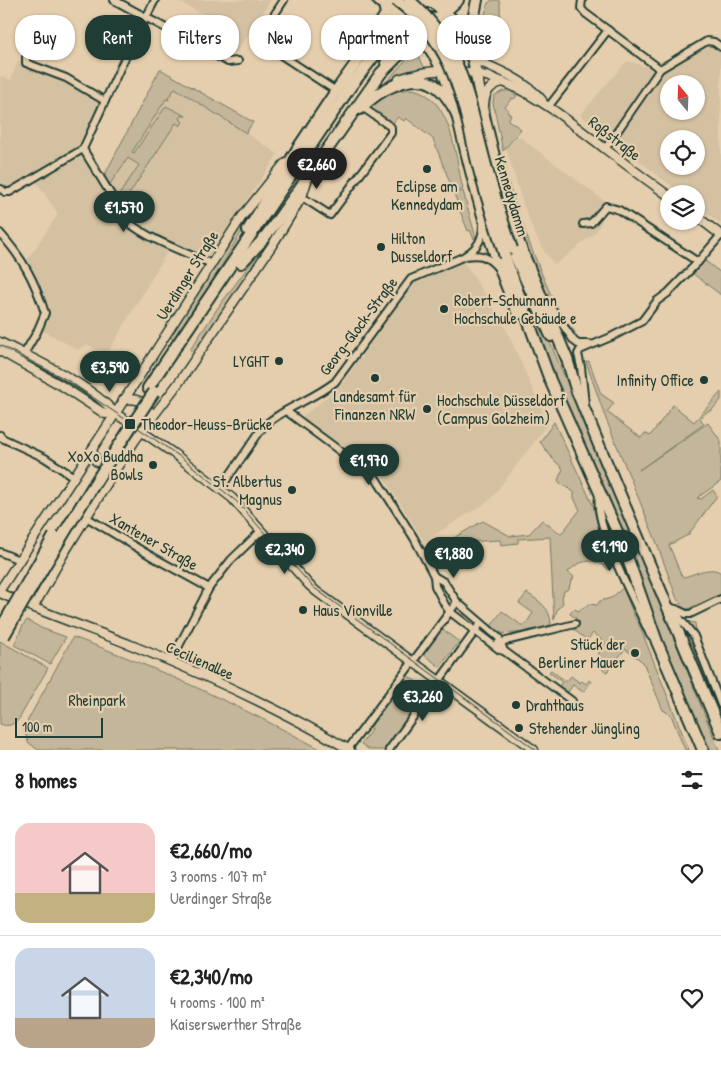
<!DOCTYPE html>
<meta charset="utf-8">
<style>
body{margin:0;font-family:"Patrick Hand",sans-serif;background:#f2f2f2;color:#222;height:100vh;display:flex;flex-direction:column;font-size:19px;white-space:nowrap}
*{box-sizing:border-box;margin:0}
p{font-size:16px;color:#767676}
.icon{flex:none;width:28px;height:28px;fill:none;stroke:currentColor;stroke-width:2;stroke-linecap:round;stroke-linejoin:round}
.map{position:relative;height:750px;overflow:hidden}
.side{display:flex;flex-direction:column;background:#fff;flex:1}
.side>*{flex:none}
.banner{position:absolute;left:15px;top:15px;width:691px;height:45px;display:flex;gap:10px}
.needle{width:32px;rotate:341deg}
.buttons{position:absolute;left:660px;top:75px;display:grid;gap:10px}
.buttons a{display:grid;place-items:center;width:45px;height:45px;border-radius:50%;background:#fff;box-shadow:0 1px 4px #0004;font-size:25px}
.scale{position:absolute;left:15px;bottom:12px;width:88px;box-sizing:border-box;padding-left:5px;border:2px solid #1f3d34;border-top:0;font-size:14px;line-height:18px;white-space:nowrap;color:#1f3d34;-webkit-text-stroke:4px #e5cead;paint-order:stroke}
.price{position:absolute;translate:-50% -42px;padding:0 11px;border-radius:18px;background:#1f3d34;color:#fff;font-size:16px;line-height:32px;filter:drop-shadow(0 1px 2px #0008)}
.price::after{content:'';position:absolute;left:50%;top:30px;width:15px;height:11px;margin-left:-8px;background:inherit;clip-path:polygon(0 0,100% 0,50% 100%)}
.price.selected{background:#222;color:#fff}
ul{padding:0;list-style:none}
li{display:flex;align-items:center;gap:15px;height:125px;padding:0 15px}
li+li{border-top:1px solid #e0e0e0}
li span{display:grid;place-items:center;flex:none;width:140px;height:100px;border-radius:15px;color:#555}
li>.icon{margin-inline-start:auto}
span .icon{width:60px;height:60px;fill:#fffc;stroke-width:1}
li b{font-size:21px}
h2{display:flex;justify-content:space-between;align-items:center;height:60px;padding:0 15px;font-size:21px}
.pill{padding:0 18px;border-radius:20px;background:#fff;box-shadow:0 1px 4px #0004;font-size:18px;line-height:45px}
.pill.selected{background:#1f3d34;color:#fff}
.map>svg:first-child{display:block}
.built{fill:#d4c1a2;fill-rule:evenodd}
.green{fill:#c4b69a;stroke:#727a67}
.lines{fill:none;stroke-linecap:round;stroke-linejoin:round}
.primary-tunnel{stroke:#bdb195;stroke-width:10;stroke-dasharray:10 5;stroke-linecap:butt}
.minor-casing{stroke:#1f3d34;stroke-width:10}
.tertiary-casing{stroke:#1f3d34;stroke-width:11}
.primary-casing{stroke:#1f3d34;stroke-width:14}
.trunk-casing{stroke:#1f3d34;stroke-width:14}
.minor{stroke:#e5cead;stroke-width:6}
.tertiary{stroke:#e5cead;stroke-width:8}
.primary{stroke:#e5cead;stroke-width:10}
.trunk{stroke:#e5cead;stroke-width:10}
.tram{stroke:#1f3d34;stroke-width:1}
.primary-bridge-casing{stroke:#1f3d34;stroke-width:14;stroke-linecap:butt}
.trunk-bridge-casing{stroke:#1f3d34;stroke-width:14;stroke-linecap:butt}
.primary-bridge{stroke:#e5cead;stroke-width:10}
.trunk-bridge{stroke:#e5cead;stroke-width:10}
.poi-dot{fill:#1f3d34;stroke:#e5cead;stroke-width:2}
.labels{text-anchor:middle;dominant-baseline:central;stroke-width:4.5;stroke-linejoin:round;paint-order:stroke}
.street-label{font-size:16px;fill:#1f3d34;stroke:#e5cead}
.poi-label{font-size:16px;fill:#1f3d34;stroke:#e5cead;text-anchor:start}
.park-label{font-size:16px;fill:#274339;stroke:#e5cead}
</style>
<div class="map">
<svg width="721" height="750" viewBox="0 0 721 750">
<rect width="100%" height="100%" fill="#e5cead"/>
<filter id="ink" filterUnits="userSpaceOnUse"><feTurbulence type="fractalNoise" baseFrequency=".02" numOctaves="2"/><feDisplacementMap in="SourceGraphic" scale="10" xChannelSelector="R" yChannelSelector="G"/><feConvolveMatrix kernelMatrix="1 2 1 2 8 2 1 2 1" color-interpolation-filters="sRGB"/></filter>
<g filter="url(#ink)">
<g class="built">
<polygon points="175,0 271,0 235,54 212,43 222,24"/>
<path d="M705 41 721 53V224L696 205V194H682L580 115 627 61 664 71ZM669 84H696V111H669ZM669 139H696V166H669Z"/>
<polygon points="18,60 66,78 104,101 83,148 103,178 160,69 253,122 246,133 278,154 210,255 205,255 173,242 106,356 87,344 78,350 40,329 45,312 26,262 58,214 34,178 3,195 0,188 0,76 11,80"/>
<polygon points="517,135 610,205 596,232 555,265 545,253 534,232 524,207 506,148"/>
<polygon points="464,262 504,324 548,424 489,501 424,541 381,473 301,418 340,386 415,282"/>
</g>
<g class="green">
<path d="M492 0H498L500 2 501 48 496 52C478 46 484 16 488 3Z"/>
<polygon points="415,52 418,54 425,69 406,74 387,81 411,54"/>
<polygon points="160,69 253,122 246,133 175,88 168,98 169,100 166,99 132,152 134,153 166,106 186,116 180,116 181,120 183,122 180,126 176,123 126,199 119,195 139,165 128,158 110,184 103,178"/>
<path d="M413 89C452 98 455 156 463 189L454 193 433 139 406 118 404 121 398 117 392 124 369 109V107C382 95 396 90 413 89Z"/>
<polygon points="503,91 510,91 517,96 514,99 512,98 505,107 509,110 507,112 511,115 508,120 521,129 503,151 493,103 494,96"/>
<path d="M491 93C481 124 539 274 557 307 561 316 568 324 575 332L574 338 549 301 517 223 497 150 487 106V101Z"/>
<polygon points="463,191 476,238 474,239 470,230 468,231 458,206 455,203 457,201 454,194"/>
<polygon points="264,194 216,275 173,339 168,336 245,217"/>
<polygon points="282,221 284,222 195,354 190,350 217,309"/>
<polygon points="500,225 640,554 719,750 710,750 689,706 533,328"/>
<polygon points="704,260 721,273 721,295 692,273"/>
<path d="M589 361 601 394 614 403 607 412 641 438 645 433 650 436 673 405 694 422 721 392V400L711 411H708L700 418 704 424 639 470 708 423 721 441V481L697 498 701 499 713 490 717 496 688 535 669 545 681 575 684 577C696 574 711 565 721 573V594L688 609 683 608 677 599 656 541 606 419 586 362Z"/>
<path d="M554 422 593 505 599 532 598 542 607 546 614 564 609 570C596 557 580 559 568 572L574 577 570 584 569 589 564 591 562 598 563 603 557 610 554 620 550 537 518 539V543L501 545 500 540 465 542 448 550 450 554 434 565 431 564 426 553V550L438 543 441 545 483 521 510 536 529 534 542 520 561 534 580 510 574 498V492L560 483 558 480 563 469 552 458 540 442Z"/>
<polygon points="623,588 635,618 638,622 689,750 685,750 671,715 663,710 643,662 625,649 607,672 602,669 606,664 596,657 606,643 593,633 587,640 573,629 576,618 570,614 572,610 575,609 578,611 589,604 597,605 600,601 611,598"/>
<path d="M527 593C540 602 550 607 551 624 544 630 510 635 501 633 498 632 493 628 491 626L502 611 521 625H525L533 613 519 603Z"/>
<polygon points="679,612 684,614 686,621 695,623 696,631 693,637 721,708 721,723 678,621"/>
<polygon points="27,620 41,628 66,637 50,664 14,645 23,625"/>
<polygon points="441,628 459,642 440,667 423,654"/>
<path d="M73 637C159 668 242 707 322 750H38L28 742 24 729H26L28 720Z"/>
<path d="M0 641 48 668 19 719C13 725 8 727 0 724Z"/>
<polygon points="551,670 566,682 571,676 580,683 582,681 586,684 589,680 591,682 583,692 573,685 568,692 559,686 562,682 549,672"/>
<polygon points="407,675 428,690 385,750 370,750 361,744 372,729 370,728"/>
</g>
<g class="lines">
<polyline class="primary-tunnel" points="387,50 406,28 439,0"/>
<defs>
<g id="minor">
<polyline points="114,0 228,62 238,61"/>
<polyline points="284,0 261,35 261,42 336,91"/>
<polyline points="582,0 581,8 585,13 660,69"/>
<polyline points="26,57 26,63 66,78 105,101"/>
<polyline points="549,106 608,30"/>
<path d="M83 149 127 221C147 239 187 253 212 264"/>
<polyline points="605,149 660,69 707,41 714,42 721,47"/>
<polyline points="1,189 5,192 10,192 83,149 122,64 155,0"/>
<polyline points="302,197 330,215 391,133 391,127 362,107"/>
<polyline points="583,224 591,223 606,206 619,210 698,262"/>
<path d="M0 233C23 259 34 279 45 313L37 332 24 354"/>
<path d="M466 255C478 247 483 239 483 224"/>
<polyline points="549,305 574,341 578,344 589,344"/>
<polyline points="585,404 581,367 578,354 580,350 611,337 642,321 657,301 668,293 698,262 721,235"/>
<polyline points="286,411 375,477 414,538 434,576 435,586 445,605 449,611 500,650 504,651 572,701"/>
<polyline points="0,435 2,438 45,458 74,477"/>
<path d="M220 489 263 427C283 408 312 400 335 382L411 279 465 256C481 254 486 255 497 267"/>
<path d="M600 492C589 519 638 607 650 635"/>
<polyline points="86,517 151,556 209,588"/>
<polyline points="0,552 19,560"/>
<polyline points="434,576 444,582 457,602 499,638 504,651"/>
<polyline points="668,606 675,609 681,620 694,636 721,705"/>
<polyline points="676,609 686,614 690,614 721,599"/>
<polyline points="498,643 575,624"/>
<polyline points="171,661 209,588 231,560 261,531"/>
<polyline points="348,749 457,602"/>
<polyline points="389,750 481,623"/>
</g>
<g id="tertiary">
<path d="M473 59C497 69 525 80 542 100"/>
<path d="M399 79C482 50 542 100 604 148 625 164 647 180 669 196"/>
<path d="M484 105C485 92 490 85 503 82"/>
<polyline points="696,216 721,235"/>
<path d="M0 342C35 360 90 384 115 413L173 453 232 498 309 585 317 592 534 750"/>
<polyline points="0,351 62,386 105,414 115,413"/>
<path d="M123 400C139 397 152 404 151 421"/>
<polyline points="92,450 96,461 110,470"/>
<polyline points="0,590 108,425 241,218 284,164"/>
<path d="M0 593C42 613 87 627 131 645 206 675 280 709 350 750"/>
<polyline points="33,608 63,555 116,469 136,439 180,381 273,244 302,197 307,181"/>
</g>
<g id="primary">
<path d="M383 0C391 5 397 11 404 17 430 43 444 68 454 103"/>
<polyline points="431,0 451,18 467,44"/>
<polyline points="406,2 434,2 446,0"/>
<polyline points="431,18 448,28 473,59 483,112"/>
<polyline points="375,31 386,14 384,5 378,0"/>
<polyline points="378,37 384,36 393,42 393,50 386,63"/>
<polyline points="473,53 474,15 477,0"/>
<path d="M360 109C370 99 382 90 395 85 427 72 442 85 457 114"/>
<polyline points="248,230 298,148 336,91 364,52 408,0"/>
<polyline points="241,263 260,243 274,225 381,73 420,34 458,0"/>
<polyline points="148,388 351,86 382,46"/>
</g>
<g id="trunk">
<polyline points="483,112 506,204 520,246 567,359 576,389 599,445 721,733"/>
<path d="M457 114C473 182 490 250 518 314"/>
<polyline points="512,249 551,336"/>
<polyline points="505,257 550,380 623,545 657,642 703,750"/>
</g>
</defs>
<use href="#minor" class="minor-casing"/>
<use href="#tertiary" class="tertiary-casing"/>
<use href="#primary" class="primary-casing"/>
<use href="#trunk" class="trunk-casing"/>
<use href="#minor" class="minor"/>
<use href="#tertiary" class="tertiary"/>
<use href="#primary" class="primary"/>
<use href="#trunk" class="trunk"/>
<polyline class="tram" points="0,345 69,381 182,458 236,501 313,587 536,750"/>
<defs>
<g id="primary-bridge">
<polyline points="0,630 54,536"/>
<path d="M4 636C51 553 101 471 154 392"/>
</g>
<g id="trunk-bridge">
<path d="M396 0C455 43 462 100 478 166 486 196 496 227 505 257"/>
<path d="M409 0C462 46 467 94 484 158 492 189 502 219 512 249"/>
</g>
</defs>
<use href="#primary-bridge" class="primary-bridge-casing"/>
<use href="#trunk-bridge" class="trunk-bridge-casing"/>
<use href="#primary-bridge" class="primary-bridge"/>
<use href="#trunk-bridge" class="trunk-bridge"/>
</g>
</g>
<g class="poi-dot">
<circle cx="427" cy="169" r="5"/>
<circle cx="381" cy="247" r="5"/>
<circle cx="444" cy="309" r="5"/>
<circle cx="279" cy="361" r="5"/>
<circle cx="375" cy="378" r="5"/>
<circle cx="704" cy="380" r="5"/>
<circle cx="427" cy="409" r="5"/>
<rect x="124" y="418" width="12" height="12" rx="2.5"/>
<circle cx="153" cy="465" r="5"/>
<circle cx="292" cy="490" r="5"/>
<circle cx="303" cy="610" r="5"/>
<circle cx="635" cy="653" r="5"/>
<circle cx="516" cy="705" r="5"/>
<circle cx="519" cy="728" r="5"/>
</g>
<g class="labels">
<g class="street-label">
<text transform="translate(615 138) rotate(38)">Roßstraße</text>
<text transform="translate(512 196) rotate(73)">Kennedydamm</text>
<text transform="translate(187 275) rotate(-58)">Uerdinger Straße</text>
<text transform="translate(358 326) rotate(-53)">Georg-Glock-Straße</text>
<text transform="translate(154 541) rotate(30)">Xantener Straße</text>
<text transform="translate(200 660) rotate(24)">Cecilienallee</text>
</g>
<g class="poi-label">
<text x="427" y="186" text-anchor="middle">Eclipse am<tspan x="427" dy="18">Kennedydam</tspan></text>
<text x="391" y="238">Hilton<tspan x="391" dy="18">Dusseldorf</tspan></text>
<text x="454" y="300">Robert-Schumann<tspan x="454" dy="18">Hochschule Gebäude e</tspan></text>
<text x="269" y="361" text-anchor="end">LYGHT</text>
<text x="694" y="380" text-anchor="end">Infinity Office</text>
<text x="375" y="396" text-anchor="middle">Landesamt für<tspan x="375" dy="18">Finanzen NRW</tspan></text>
<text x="437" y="400">Hochschule Düsseldorf<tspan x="437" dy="18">(Campus Golzheim)</tspan></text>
<text x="141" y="424">Theodor-Heuss-Brücke</text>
<text x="143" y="456" text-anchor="end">XoXo Buddha<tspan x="143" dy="18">Bowls</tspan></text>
<text x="282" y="481" text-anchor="end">St. Albertus<tspan x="282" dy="18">Magnus</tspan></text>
<text x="313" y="610">Haus Vionville</text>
<text x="625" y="644" text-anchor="end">Stück der<tspan x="625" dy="18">Berliner Mauer</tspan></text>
<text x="526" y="705">Drahthaus</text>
<text x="529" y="728">Stehender Jüngling</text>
</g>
<g class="park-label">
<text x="97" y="700">Rheinpark</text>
</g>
</g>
</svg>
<div class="buttons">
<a><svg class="needle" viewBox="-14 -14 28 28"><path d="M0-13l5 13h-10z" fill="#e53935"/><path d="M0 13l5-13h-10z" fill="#767676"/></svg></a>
<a><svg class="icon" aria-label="locate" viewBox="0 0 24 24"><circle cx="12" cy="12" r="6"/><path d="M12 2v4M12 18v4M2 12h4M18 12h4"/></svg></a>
<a><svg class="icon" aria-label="layers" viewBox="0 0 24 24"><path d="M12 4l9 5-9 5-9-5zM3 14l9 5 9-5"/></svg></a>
</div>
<div class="scale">100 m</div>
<b class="price selected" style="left:317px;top:190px">€2,660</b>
<b class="price" style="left:124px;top:233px">€1,570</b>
<b class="price" style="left:110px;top:393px">€3,590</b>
<b class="price" style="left:369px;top:486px">€1,970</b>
<b class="price" style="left:610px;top:572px">€1,190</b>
<b class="price" style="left:285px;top:575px">€2,340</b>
<b class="price" style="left:454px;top:579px">€1,880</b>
<b class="price" style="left:423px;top:722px">€3,260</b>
<div class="banner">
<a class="pill">Buy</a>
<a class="pill selected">Rent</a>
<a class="pill">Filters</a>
<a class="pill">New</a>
<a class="pill">Apartment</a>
<a class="pill">House</a>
</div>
</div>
<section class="side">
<h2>8 homes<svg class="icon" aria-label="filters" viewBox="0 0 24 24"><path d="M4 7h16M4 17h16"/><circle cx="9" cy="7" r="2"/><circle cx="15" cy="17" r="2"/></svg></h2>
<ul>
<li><span style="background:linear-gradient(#f6c9c9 70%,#c2b280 0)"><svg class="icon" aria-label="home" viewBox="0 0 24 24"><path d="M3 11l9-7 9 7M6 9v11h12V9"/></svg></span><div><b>€2,660/mo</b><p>3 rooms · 107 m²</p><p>Uerdinger Straße</p></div><svg class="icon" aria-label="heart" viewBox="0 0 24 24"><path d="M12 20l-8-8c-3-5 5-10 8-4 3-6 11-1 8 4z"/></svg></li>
<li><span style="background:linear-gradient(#c9d6e8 70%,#b9a48a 0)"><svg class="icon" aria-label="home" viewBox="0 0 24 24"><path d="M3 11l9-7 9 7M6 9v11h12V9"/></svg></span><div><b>€2,340/mo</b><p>4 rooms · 100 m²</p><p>Kaiserswerther Straße</p></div><svg class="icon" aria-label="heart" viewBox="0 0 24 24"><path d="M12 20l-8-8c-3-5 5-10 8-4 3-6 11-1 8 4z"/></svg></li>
</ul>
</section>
